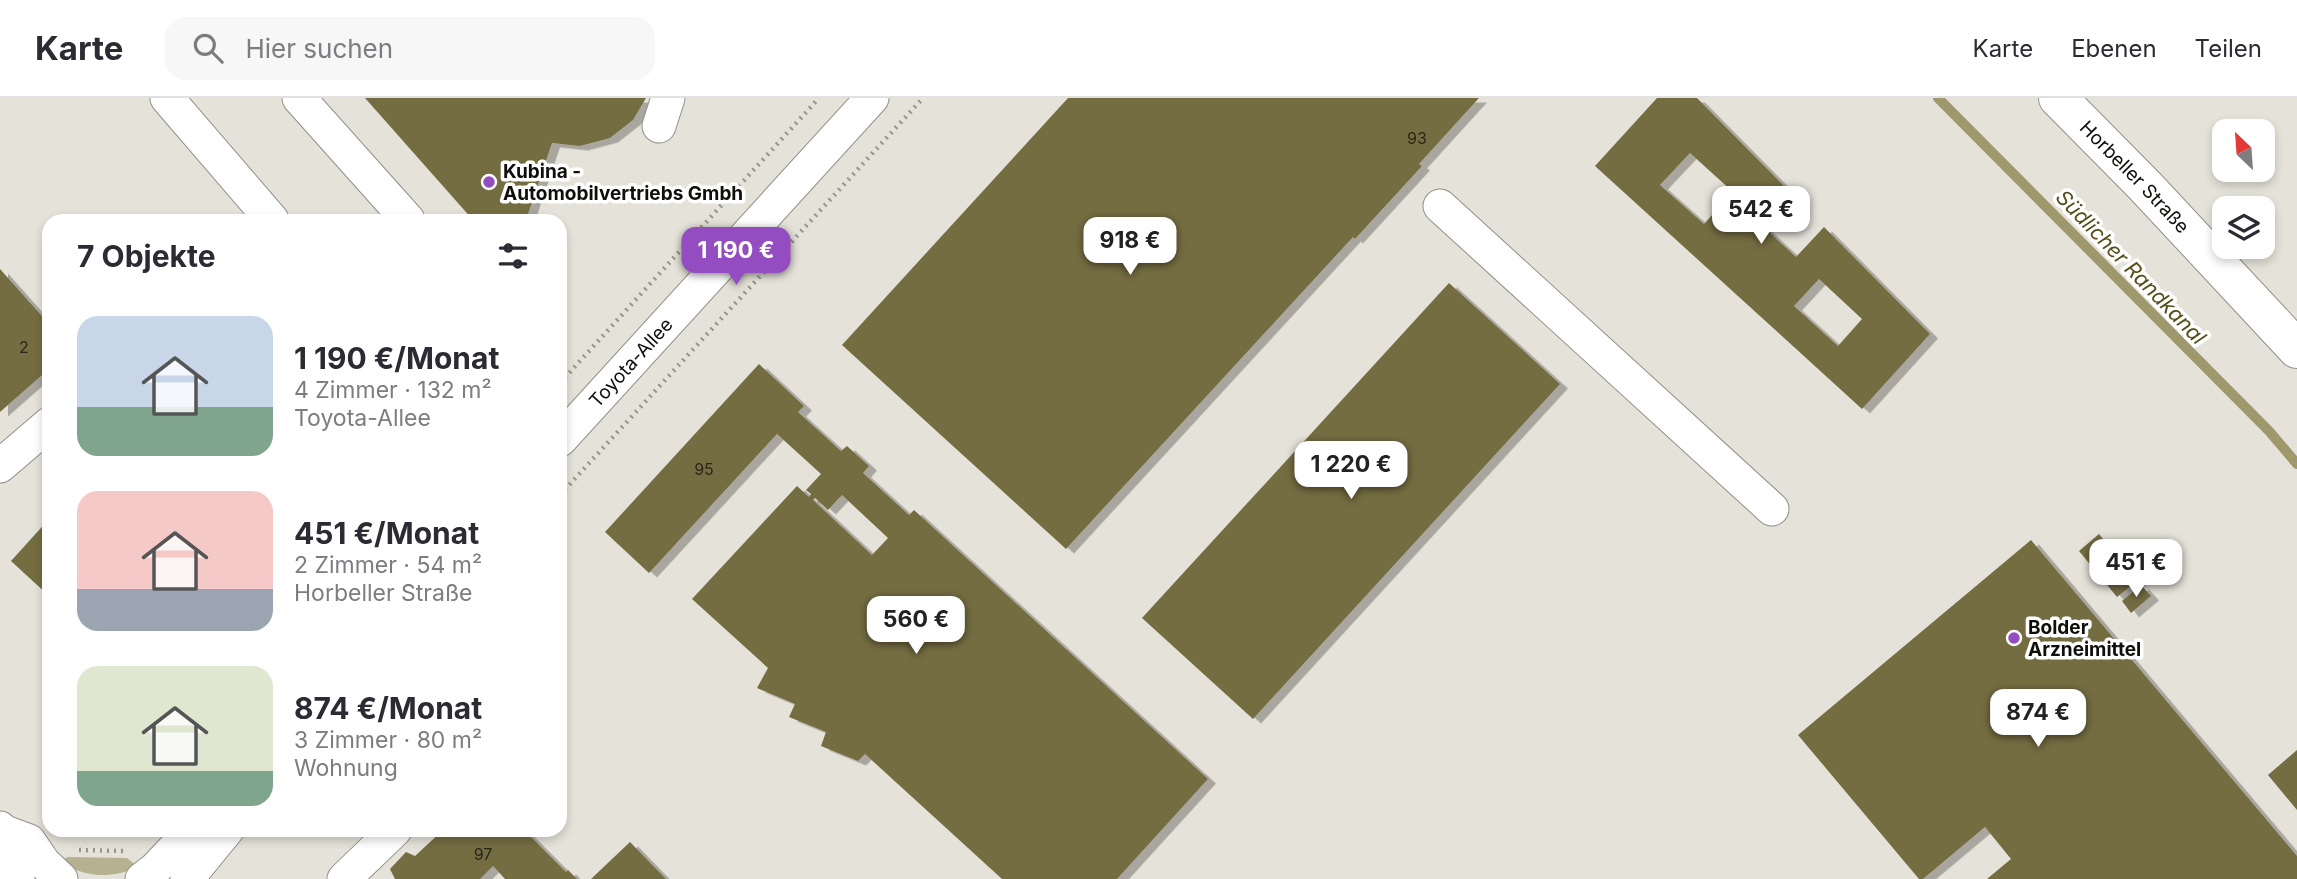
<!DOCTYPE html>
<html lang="de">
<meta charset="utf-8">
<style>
body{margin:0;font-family:Inter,sans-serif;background:#f7f7f7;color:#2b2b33;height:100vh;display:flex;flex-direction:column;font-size:26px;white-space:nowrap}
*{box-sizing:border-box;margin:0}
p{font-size:23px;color:#7c7c81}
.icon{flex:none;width:38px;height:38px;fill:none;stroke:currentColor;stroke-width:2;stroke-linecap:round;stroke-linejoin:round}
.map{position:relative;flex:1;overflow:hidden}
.drawer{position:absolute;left:42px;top:116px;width:525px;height:623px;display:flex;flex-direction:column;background:#fff;border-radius:21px;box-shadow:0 4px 10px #0003}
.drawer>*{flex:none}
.needle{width:46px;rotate:335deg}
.buttons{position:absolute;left:2212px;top:21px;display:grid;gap:14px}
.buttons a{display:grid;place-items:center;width:63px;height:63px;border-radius:14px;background:#fff;box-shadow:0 4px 10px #0003;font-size:35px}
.price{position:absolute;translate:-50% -60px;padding:0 16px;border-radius:14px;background:#fff;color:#222;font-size:23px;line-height:46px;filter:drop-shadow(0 2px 4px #0008)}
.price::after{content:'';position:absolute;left:50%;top:42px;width:21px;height:16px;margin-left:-10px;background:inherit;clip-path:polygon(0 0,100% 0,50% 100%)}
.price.active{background:#944dc0;color:#fff}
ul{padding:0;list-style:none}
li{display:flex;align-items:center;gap:21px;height:175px;padding:0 35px}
li span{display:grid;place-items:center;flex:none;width:196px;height:140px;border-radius:21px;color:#555}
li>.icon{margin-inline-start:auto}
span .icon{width:84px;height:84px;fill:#fffc;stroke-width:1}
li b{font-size:30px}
h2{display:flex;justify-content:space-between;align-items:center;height:84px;padding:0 35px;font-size:30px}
header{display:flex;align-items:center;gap:42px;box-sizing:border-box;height:98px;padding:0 35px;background:#fff;border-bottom:2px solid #e1e1e2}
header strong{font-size:33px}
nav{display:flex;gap:38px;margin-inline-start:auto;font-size:24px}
.search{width:490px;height:63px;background:#f7f7f7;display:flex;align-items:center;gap:18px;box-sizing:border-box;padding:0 24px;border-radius:21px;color:#7c7c81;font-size:26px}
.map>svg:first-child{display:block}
.green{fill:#b6b191}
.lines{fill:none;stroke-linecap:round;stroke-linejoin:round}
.stream{stroke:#9e986c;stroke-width:10}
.building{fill:#746d43;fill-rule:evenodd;filter:url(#shadow)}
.minor-casing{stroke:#929086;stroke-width:35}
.major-casing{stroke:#929086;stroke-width:40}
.path{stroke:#97958d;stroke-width:4.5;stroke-dasharray:2 5;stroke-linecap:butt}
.minor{stroke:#fff;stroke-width:33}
.major{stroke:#fff;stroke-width:38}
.poi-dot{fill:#944dc0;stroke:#fff;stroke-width:2.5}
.labels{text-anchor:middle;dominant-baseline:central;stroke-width:7;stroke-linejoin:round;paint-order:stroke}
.number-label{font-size:16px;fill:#282619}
.poi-label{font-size:19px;font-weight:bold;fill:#0f0e0b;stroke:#fff;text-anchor:start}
.street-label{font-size:19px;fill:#0f0e0b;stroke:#fff}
.water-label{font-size:21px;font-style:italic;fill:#564e18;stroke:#fff}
</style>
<header>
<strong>Karte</strong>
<div class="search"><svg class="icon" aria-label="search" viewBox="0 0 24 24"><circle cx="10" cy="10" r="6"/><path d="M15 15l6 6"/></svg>Hier suchen</div>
<nav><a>Karte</a><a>Ebenen</a><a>Teilen</a></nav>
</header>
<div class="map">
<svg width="2297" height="781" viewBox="0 0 2297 781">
<defs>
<filter id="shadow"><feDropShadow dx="8" dy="4.5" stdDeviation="0" flood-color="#0004"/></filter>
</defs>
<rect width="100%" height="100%" fill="#e5e3d9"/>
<path class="green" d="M67 759 127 760 138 769C111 781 86 780 61 764Z"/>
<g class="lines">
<polyline class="stream" points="1938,0 2269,333 2297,366"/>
</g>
<g class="building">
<polygon points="365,0 646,0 633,22 610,40 580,48 552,45 526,122 473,122"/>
<polygon points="1068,0 1479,0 1419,66 1422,68 1355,141 1353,139 1066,451 842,247"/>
<path d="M1657 0H1697L1783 87 1754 120 1796 159 1824 129 1930 236 1862 311 1595 68ZM1690 55 1733 94 1704 126 1660 87ZM1819 181 1862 221 1838 248 1794 208Z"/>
<polygon points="0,171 49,226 49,271 0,314"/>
<polygon points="1449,185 1560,286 1253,621 1142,520"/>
<path d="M759 266 804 308 798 314 841 353 847 348 869 368 863 375 909 417 914 412 1208 681 1117 781H1002L865 656 858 663 821 648 826 634 789 619 795 606 757 590 768 570 692 501 797 388 809 399 811 396 806 392 821 376 777 336 649 475 605 434ZM842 397 888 440 872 457 813 402 815 400 828 412Z"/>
<polygon points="49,421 49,498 11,463"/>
<polygon points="2099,436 2137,483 2117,499 2079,453"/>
<polygon points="2031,442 2297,758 2297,781 1987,781 2011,761 1985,729 1923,781 1919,781 1798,637"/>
<polygon points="2141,487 2151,498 2131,515 2122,503"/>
<polygon points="2297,652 2297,712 2268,677"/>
<polygon points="443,732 528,732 530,733 527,735 566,774 568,772 577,781 505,781 493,768 480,781 395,781 390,771 406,754 415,758"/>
<polygon points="630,744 666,781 591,781"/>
</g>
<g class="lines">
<defs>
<g id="minor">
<polyline points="167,0 272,122"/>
<polyline points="299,0 408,122"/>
<polyline points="659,28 668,0"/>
<polyline points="1440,108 1772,411"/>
<path id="s1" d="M560 342 872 0"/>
<polyline points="0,368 49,326"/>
<polyline points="0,730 6,762 18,781"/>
<polyline points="2,733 29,743 44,765 61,781"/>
<polyline points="142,781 155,771 192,732"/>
<polyline points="187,781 227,732"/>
<polyline points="344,781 395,732"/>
</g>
<g id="major">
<path id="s2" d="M2058 0 2145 88 2297 251"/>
</g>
</defs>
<use href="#minor" class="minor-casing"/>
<use href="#major" class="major-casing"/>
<g class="path">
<polyline points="560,285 819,0"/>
<polyline points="560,397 923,0"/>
<polyline points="79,752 123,753"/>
</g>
<use href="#minor" class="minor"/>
<use href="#major" class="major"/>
</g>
<g class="poi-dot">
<circle cx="489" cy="84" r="7"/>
<circle cx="2014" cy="540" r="7"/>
</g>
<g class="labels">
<g class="number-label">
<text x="1417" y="40">93</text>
<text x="24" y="249">2</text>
<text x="704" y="371">95</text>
<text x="483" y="756">97</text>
</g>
<g class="poi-label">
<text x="503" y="73">Kubina -<tspan x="503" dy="22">Automobilvertriebs Gmbh</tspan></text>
<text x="2028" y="529">Bolder<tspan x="2028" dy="22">Arzneimittel</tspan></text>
</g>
<g class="street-label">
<text stroke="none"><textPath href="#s2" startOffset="110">Horbeller Straße</textPath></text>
<text stroke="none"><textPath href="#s1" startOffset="105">Toyota-Allee</textPath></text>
</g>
<g class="water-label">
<text transform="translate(2131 169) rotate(46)">Südlicher Randkanal</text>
</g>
</g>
</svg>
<div class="buttons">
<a><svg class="needle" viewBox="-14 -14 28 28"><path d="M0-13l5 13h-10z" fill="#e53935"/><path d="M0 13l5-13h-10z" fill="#7c7c81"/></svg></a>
<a><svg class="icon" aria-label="layers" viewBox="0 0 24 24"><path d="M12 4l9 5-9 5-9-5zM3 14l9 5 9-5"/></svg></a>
</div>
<b class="price" style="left:1761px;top:148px">542 €</b>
<b class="price" style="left:1130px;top:179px">918 €</b>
<b class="price active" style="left:736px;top:189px">1 190 €</b>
<b class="price" style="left:1351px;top:403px">1 220 €</b>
<b class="price" style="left:2136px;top:501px">451 €</b>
<b class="price" style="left:916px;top:558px">560 €</b>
<b class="price" style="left:2038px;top:651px">874 €</b>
<section class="drawer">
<h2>7 Objekte<svg class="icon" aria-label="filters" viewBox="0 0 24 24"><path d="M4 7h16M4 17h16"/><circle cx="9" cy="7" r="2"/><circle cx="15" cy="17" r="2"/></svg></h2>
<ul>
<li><span style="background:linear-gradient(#c9d6e8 65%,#7fa58c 0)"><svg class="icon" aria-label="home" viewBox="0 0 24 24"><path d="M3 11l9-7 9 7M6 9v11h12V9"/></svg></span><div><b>1 190 €/Monat</b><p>4 Zimmer · 132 m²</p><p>Toyota-Allee</p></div></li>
<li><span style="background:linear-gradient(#f6c9c9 70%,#9aa5b1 0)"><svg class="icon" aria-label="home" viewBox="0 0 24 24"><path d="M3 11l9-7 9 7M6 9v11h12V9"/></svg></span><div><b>451 €/Monat</b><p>2 Zimmer · 54 m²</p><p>Horbeller Straße</p></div></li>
<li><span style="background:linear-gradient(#dfe7d0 75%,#7fa58c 0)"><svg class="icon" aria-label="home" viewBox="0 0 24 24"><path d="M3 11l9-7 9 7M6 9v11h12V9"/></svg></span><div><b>874 €/Monat</b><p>3 Zimmer · 80 m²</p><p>Wohnung</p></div></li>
</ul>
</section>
</div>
